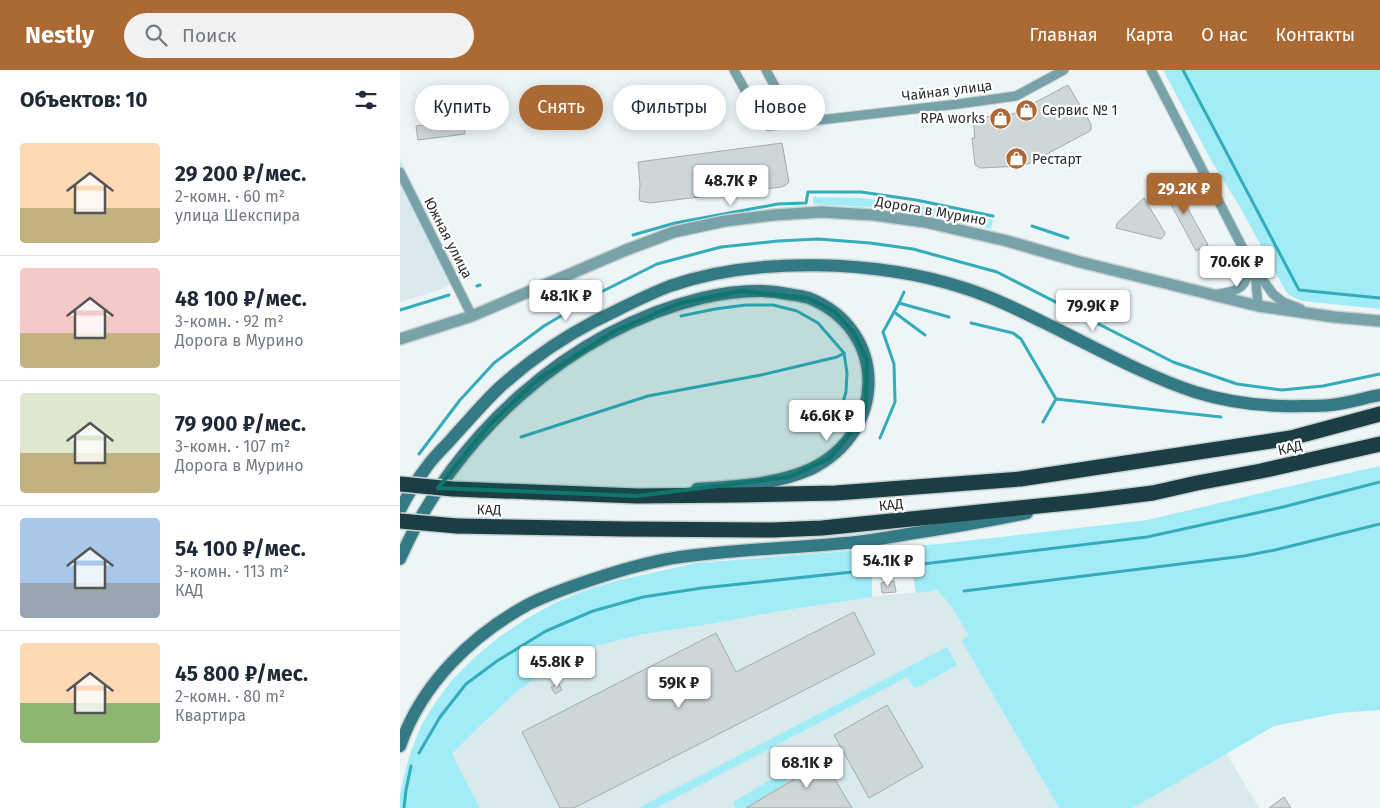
<!DOCTYPE html>
<html lang="ru">
<meta charset="utf-8">
<style>
body{margin:0;font-family:"Fira Sans",sans-serif;background:#f2f2f3;color:#1f2937;height:100vh;display:flex;flex-direction:column;font-size:19px;white-space:nowrap}
*{box-sizing:border-box;margin:0}
p{font-size:16px;color:#747a83}
.icon{flex:none;width:28px;height:28px;fill:none;stroke:currentColor;stroke-width:2;stroke-linecap:round;stroke-linejoin:round}
.map{position:relative;flex:1;overflow:hidden}
.panel{display:flex;flex-direction:column;background:#fff;width:400px}
.panel>*{flex:none}
.top-card{position:absolute;left:15px;top:15px;width:475px;height:45px;display:flex;gap:10px}
.price{position:absolute;translate:-50% -42px;padding:0 11px;border-radius:5px;background:#fff;color:#222;font-size:16px;line-height:32px;filter:drop-shadow(0 1px 2px #0008)}
.price::after{content:'';position:absolute;left:50%;top:30px;width:15px;height:11px;margin-left:-8px;background:inherit;clip-path:polygon(0 0,100% 0,50% 100%)}
.price.on{background:#ab6934;color:#fff}
ul{padding:0;list-style:none}
li{display:flex;align-items:center;gap:15px;height:125px;padding:0 20px}
li+li{border-top:1px solid #e0e1e3}
li span{display:grid;place-items:center;flex:none;width:140px;height:100px;border-radius:5px;color:#555}
li>.icon{margin-inline-start:auto}
span .icon{width:60px;height:60px;fill:#fffc;stroke-width:1}
li b{font-size:21px}
h2{display:flex;justify-content:space-between;align-items:center;height:60px;padding:0 20px;font-size:21px}
.chip{padding:0 18px;border-radius:22px;background:#fff;box-shadow:0 2px 12px #0003;font-size:18px;line-height:45px}
.chip.on{background:#ab6934;color:#fff}
header{display:flex;align-items:center;gap:30px;box-sizing:border-box;height:70px;padding:0 25px;background:#ab6934;color:#fff}
header strong{font-size:24px}
nav{display:flex;gap:28px;margin-inline-start:auto;font-size:18px}
.search{width:350px;height:45px;background:#f2f2f3;display:flex;align-items:center;gap:12px;box-sizing:border-box;padding:0 18px;border-radius:28px;color:#747a83;font-size:19px}
main{display:flex;flex:1;min-height:0}
.map>svg:first-child{display:block}
.built{fill:#d9eaed}
.green{fill:#a1ecf7}
.lines{fill:none;stroke-linecap:round;stroke-linejoin:round}
.stream{stroke:#33acbb;stroke-width:3}
.building{fill:#ced6d7;stroke:#a3abac}
.minor-casing{stroke:#cad1d2;stroke-width:11}
.tertiary-casing{stroke:#cad1d2;stroke-width:14}
.secondary-casing{stroke:#cad1d2;stroke-width:15}
.motorway-casing{stroke:#cad1d2;stroke-width:18}
.minor{stroke:#77a2a8;stroke-width:9}
.tertiary{stroke:#77a2a8;stroke-width:11}
.secondary{stroke:#347a84;stroke-width:12}
.motorway{stroke:#1a3e43;stroke-width:15}
.motorway-bridge-casing{stroke:#cad1d2;stroke-width:18;stroke-linecap:butt}
.motorway-bridge{stroke:#1a3e43;stroke-width:15}
.marked{fill:#0f766e;fill-opacity:0.2;stroke:#0f766e;stroke-width:4;stroke-linejoin:round}
.labels{text-anchor:middle;dominant-baseline:central;stroke-width:4.5;stroke-linejoin:round;paint-order:stroke}
.street-label{font-size:14px;fill:#2b2e2f;stroke:#fff}
.poi-label{font-size:14px;fill:#2b2e2f;stroke:#fff;text-anchor:start}
</style>
<header>
<strong>Nestly</strong>
<div class="search"><svg class="icon" aria-label="search" viewBox="0 0 24 24"><circle cx="10" cy="10" r="6"/><path d="M15 15l6 6"/></svg>Поиск</div>
<nav><a>Главная</a><a>Карта</a><a>О нас</a><a>Контакты</a></nav>
</header>
<main>
<section class="panel">
<h2>Объектов: 10<svg class="icon" aria-label="filters" viewBox="0 0 24 24"><path d="M4 7h16M4 17h16"/><circle cx="9" cy="7" r="2"/><circle cx="15" cy="17" r="2"/></svg></h2>
<ul>
<li><span style="background:linear-gradient(#ffd9b3 65%,#c2b280 0)"><svg class="icon" aria-label="home" viewBox="0 0 24 24"><path d="M3 11l9-7 9 7M6 9v11h12V9"/></svg></span><div><b>29 200 ₽/мес.</b><p>2-комн. · 60 m²</p><p>улица Шекспира</p></div></li>
<li><span style="background:linear-gradient(#f6c9c9 65%,#c2b280 0)"><svg class="icon" aria-label="home" viewBox="0 0 24 24"><path d="M3 11l9-7 9 7M6 9v11h12V9"/></svg></span><div><b>48 100 ₽/мес.</b><p>3-комн. · 92 m²</p><p>Дорога в Мурино</p></div></li>
<li><span style="background:linear-gradient(#dfe7d0 60%,#c2b280 0)"><svg class="icon" aria-label="home" viewBox="0 0 24 24"><path d="M3 11l9-7 9 7M6 9v11h12V9"/></svg></span><div><b>79 900 ₽/мес.</b><p>3-комн. · 107 m²</p><p>Дорога в Мурино</p></div></li>
<li><span style="background:linear-gradient(#a9c7e8 65%,#9aa5b1 0)"><svg class="icon" aria-label="home" viewBox="0 0 24 24"><path d="M3 11l9-7 9 7M6 9v11h12V9"/></svg></span><div><b>54 100 ₽/мес.</b><p>3-комн. · 113 m²</p><p>КАД</p></div></li>
<li><span style="background:linear-gradient(#ffd9b3 60%,#8fb573 0)"><svg class="icon" aria-label="home" viewBox="0 0 24 24"><path d="M3 11l9-7 9 7M6 9v11h12V9"/></svg></span><div><b>45 800 ₽/мес.</b><p>2-комн. · 80 m²</p><p>Квартира</p></div></li>
</ul>
</section>
<div class="map">
<svg width="980" height="738" viewBox="0 0 980 738">
<rect width="100%" height="100%" fill="#edf5f6"/>
<g class="built">
<polygon points="0,89 61,209 37,221 0,232"/>
<polygon points="537,520 552,537 569,566 561,570 659,738 80,738 52,684 82,654 114,624 148,599 192,577 239,565 316,553 386,540 472,527"/>
<polygon points="826,683 859,738 733,738"/>
</g>
<g class="green">
<polygon points="763,0 980,0 980,239 902,231 889,225 885,220 840,137 812,92"/>
<polygon points="413,127 462,128 522,136 593,150 591,159 551,149 471,137 413,134"/>
<polygon points="980,396 980,640 939,643 874,656 733,738 659,738 561,570 569,566 552,537 537,520 516,523 512,500 472,504 472,527 386,540 316,553 239,565 192,577 148,599 114,624 82,654 52,684 80,738 0,738 0,725 4,706 11,681 22,654 35,633 52,610 74,588 99,567 126,549 155,533 184,521 216,511 296,493 539,474 748,450 882,418"/>
<polygon points="547,577 557,595 516,618 513,616 507,607 256,738 238,738"/>
<polygon points="382,703 388,713 346,738 336,738 333,732"/>
</g>
<g class="lines">
<g class="stream">
<polyline points="783,0 899,220 980,228"/>
<polyline points="632,156 668,168"/>
<polyline points="233,165 275,153 378,134 406,133 408,122 461,122 516,130 593,146"/>
<polyline points="77,216 80,215"/>
<polyline points="499,233 549,247"/>
<polyline points="0,240 49,225"/>
<polyline points="494,242 525,265"/>
<polyline points="281,246 315,239 346,235 373,235 397,241 418,253 444,283 447,303 446,322 441,339"/>
<polyline points="571,253 613,263 621,269 656,329 643,352"/>
<polyline points="656,329 821,347"/>
<polyline points="121,367 248,326 361,305 437,287 444,283"/>
<polyline points="480,368 495,332 494,294 483,262 499,233 504,222"/>
<polyline points="19,384 60,330 94,293 144,256 201,222 257,194 321,177 378,171 418,169 470,173 513,179 597,202 773,292 837,314 882,320 923,316 980,304"/>
<polyline points="564,521 844,486 875,480 980,454"/>
<polyline points="19,683 40,647 66,614 97,591 146,561 193,541 243,527 302,518 490,498 747,467 883,437 980,412"/>
<polyline points="4,738 6,720 11,696"/>
</g>
</g>
<g class="building">
<polygon points="668,15 691,54 691,60 688,62 630,93 621,96 580,98 575,95 572,68 575,68 573,48 613,44"/>
<polygon points="63,50 65,64 18,70 16,56"/>
<polygon points="382,73 389,112 386,115 381,117 250,133 240,131 239,128 240,115 238,92"/>
<polygon points="771,108 808,175 796,181 760,114"/>
<polygon points="744,128 765,163 764,166 761,169 716,158 717,153"/>
<polygon points="494,511 496,522 482,523 481,513"/>
<polygon points="454,542 475,584 174,738 160,738 122,662 316,563 336,602"/>
<polygon points="158,613 162,620 155,624 151,617"/>
<polygon points="487,635 523,697 469,728 434,665"/>
<polygon points="418,681 452,738 346,738 398,707 391,697"/>
<polygon points="884,727 891,738 869,738"/>
</g>
<g class="lines">
<defs>
<g id="minor">
<polyline points="334,0 362,51 368,56 558,34 616,26 664,0"/>
<polyline points="366,0 394,52"/>
<polyline points="751,0 850,192 873,224 883,232 901,239"/>
<polyline points="0,102 72,246"/>
<polyline points="853,200 856,212 858,236"/>
<path d="M818 224C841 221 848 216 850 192"/>
</g>
<polyline id="tertiary" points="0,269 72,246 226,180 274,162 325,151 374,145 421,142 474,145 525,152 607,171 680,192 858,236 934,247 980,251"/>
<g id="secondary">
<path d="M0 440C7 426 16 411 26 398 34 386 46 376 55 365 70 349 84 332 100 317 129 291 162 268 195 251 220 239 244 226 270 216 356 186 478 190 564 218 599 229 632 247 665 263 707 284 750 307 795 322 830 333 868 337 904 336 913 336 922 336 931 335 948 333 964 328 980 325"/>
<path d="M0 489C53 366 171 259 302 228 331 221 359 218 388 224 394 225 402 226 409 228 489 260 487 362 411 399 376 415 335 416 297 419"/>
<path d="M0 676C22 613 72 565 129 534 153 522 178 514 203 506 228 498 253 491 280 487 338 479 397 478 456 472 474 470 491 467 508 464 548 458 588 451 627 443"/>
</g>
<g id="motorway">
<polyline points="79,420 237,426 337,425 436,423 620,409 891,368 980,344"/>
<polyline points="57,456 226,459 373,460 422,458 688,431 753,423 797,413 861,401 980,374"/>
</g>
</defs>
<use href="#minor" class="minor-casing"/>
<use href="#tertiary" class="tertiary-casing"/>
<use href="#secondary" class="secondary-casing"/>
<use href="#motorway" class="motorway-casing"/>
<use href="#minor" class="minor"/>
<use href="#tertiary" class="tertiary"/>
<use href="#secondary" class="secondary"/>
<use href="#motorway" class="motorway"/>
<defs>
<g id="motorway-bridge">
<polyline points="0,414 53,419 79,420"/>
<polyline points="0,451 57,456"/>
</g>
</defs>
<use href="#motorway-bridge" class="motorway-bridge-casing"/>
<use href="#motorway-bridge" class="motorway-bridge"/>
</g>
<path class="marked" d="M341 221 408 228 435 242 454 263 467 290 466 336 458 354 430 388 390 407 237 426 38 418 88 356 137 310 215 261 280 233Z"/>
<defs>
<symbol id="shop-disc" viewBox="-11 -11 22 22"><circle r="9.5" fill="#ab6934" stroke="#fff"/><path d="M-5-2.5h2.3a2.7 3.5 0 0 1 5.4 0H5L5.5 6h-11ZM-1.5-2.5h3a1.5 2.3 0 0 0-3 0Z" fill="#fff"/></symbol>
</defs>
<g fill-rule="evenodd">
<use href="#shop-disc" x="614" y="28" width="25" height="25"/>
<use href="#shop-disc" x="588" y="36" width="25" height="25"/>
<use href="#shop-disc" x="604" y="76" width="25" height="25"/>
</g>
<g class="labels">
<g class="street-label">
<text transform="translate(547 21) rotate(-7)">Чайная улица</text>
<text transform="translate(531 141) rotate(10)">Дорога в Мурино</text>
<text transform="translate(48 168) rotate(63)">Южная улица</text>
<text transform="translate(890 378) rotate(-13)">КАД</text>
<text transform="translate(491 435) rotate(-6)">КАД</text>
<text transform="translate(89 440) rotate(1)">КАД</text>
</g>
<g class="poi-label">
<text x="642" y="40">Сервис № 1</text>
<text x="585" y="48" text-anchor="end">RPA works</text>
<text x="632" y="89">Рестарт</text>
</g>
</g>
</svg>
<b class="price" style="left:331px;top:137px">48.7K ₽</b>
<b class="price on" style="left:784px;top:145px">29.2K ₽</b>
<b class="price" style="left:837px;top:218px">70.6K ₽</b>
<b class="price" style="left:166px;top:252px">48.1K ₽</b>
<b class="price" style="left:693px;top:262px">79.9K ₽</b>
<b class="price" style="left:427px;top:372px">46.6K ₽</b>
<b class="price" style="left:488px;top:517px">54.1K ₽</b>
<b class="price" style="left:157px;top:618px">45.8K ₽</b>
<b class="price" style="left:279px;top:639px">59K ₽</b>
<b class="price" style="left:407px;top:719px">68.1K ₽</b>
<div class="top-card">
<a class="chip">Купить</a>
<a class="chip on">Снять</a>
<a class="chip">Фильтры</a>
<a class="chip">Новое</a>
</div>
</div>
</main>
